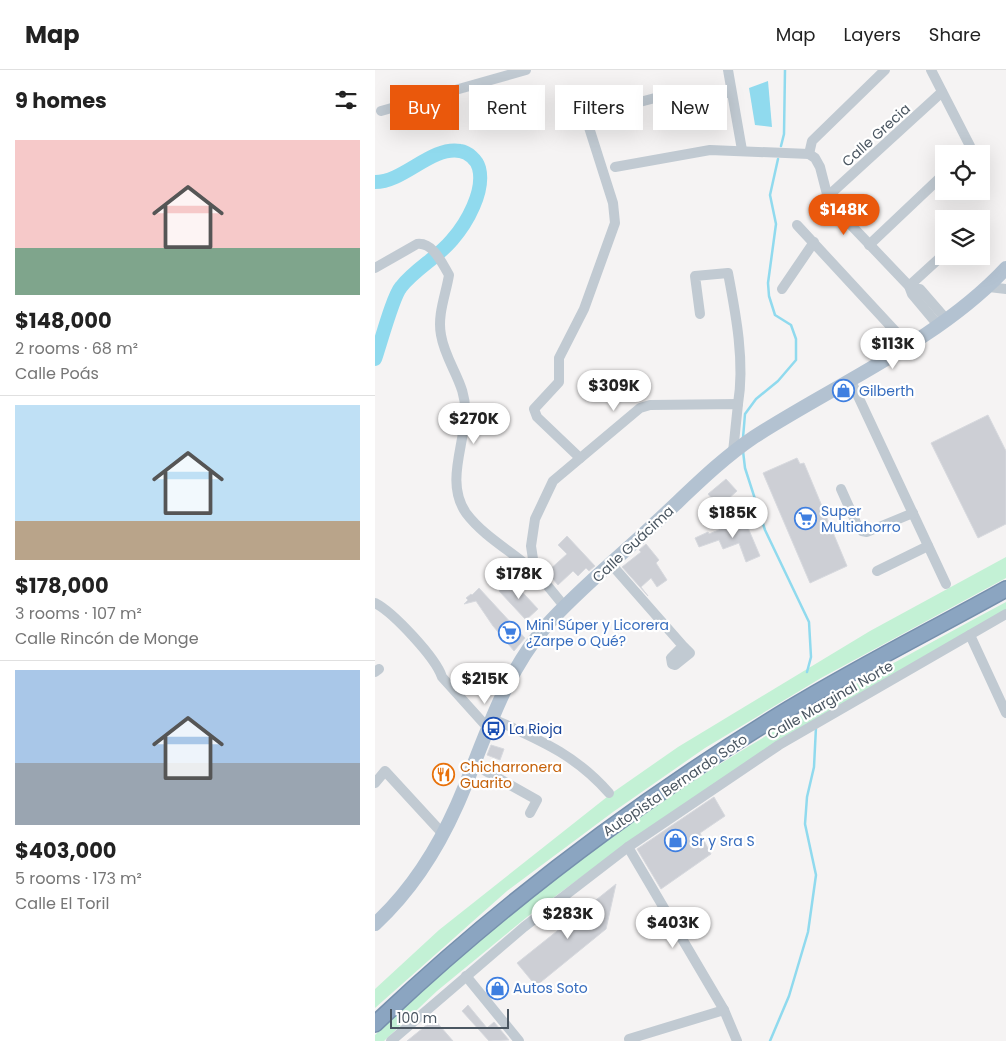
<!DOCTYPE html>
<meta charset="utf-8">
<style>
body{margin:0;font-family:Poppins,sans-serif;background:#f2f2f2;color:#222;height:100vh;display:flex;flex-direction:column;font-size:19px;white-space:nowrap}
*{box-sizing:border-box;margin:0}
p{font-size:16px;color:#767676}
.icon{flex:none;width:28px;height:28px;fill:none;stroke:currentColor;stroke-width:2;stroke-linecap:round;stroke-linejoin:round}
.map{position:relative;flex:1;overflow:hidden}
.sheet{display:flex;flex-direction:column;background:#fff;width:375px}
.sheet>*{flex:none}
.guide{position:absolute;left:15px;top:15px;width:475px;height:45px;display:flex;gap:10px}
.buttons{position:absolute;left:560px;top:75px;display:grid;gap:10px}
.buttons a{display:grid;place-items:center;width:55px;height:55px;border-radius:0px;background:#fff;box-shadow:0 5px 20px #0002;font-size:25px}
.scale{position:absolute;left:15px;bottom:12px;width:119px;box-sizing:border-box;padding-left:5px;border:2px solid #4a5661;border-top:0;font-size:14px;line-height:18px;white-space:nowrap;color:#4a5661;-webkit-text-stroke:4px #fff;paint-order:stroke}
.price{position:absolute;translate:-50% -42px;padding:0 11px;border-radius:18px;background:#fff;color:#222;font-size:16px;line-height:32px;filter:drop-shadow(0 1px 2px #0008)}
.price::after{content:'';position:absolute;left:50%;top:30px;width:15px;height:11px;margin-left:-8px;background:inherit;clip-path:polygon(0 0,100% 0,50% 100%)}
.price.selected{background:#ea580c;color:#fff}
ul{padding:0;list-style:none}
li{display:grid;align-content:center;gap:10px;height:265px;padding:0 15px}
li+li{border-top:1px solid #e0e0e0}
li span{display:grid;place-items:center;height:155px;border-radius:0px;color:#555}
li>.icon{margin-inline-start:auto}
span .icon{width:90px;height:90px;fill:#fffc;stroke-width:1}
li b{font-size:21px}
h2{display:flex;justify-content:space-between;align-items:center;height:60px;padding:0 15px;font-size:21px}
.pill{padding:0 18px;border-radius:0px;background:#fff;box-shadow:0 5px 20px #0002;font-size:18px;line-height:45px}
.pill.selected{background:#ea580c;color:#fff}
header{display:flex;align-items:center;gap:30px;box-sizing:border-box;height:70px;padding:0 25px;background:#fff;border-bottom:1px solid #e0e0e0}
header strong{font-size:24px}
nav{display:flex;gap:28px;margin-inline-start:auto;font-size:18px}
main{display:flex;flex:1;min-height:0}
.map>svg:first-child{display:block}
.green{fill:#c3f1d5}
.water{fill:#90daee}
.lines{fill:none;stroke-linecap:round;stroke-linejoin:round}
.stream{stroke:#90daee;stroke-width:2.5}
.river{stroke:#90daee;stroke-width:14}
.building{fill:#cdcfd5;stroke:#d7d9de}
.highway-casing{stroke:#7690ad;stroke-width:18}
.minor{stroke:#c1cad2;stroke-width:10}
.major{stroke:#b3c2d1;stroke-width:14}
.highway{stroke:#8ba5c1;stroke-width:15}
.labels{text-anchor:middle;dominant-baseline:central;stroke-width:4.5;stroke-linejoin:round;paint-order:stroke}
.street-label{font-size:14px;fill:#4a5661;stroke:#fff}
.shop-label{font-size:14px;fill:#366cbe;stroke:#fff;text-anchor:start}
.transit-label{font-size:14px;fill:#164399;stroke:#fff;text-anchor:start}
.food-label{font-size:14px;fill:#c56008;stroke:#fff;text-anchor:start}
</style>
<header>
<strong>Map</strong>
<nav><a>Map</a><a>Layers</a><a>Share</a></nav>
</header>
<main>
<section class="sheet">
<h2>9 homes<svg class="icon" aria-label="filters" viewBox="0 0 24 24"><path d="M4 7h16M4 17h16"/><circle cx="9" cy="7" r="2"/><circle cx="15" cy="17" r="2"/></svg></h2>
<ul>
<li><span style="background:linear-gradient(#f6c9c9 70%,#7fa58c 0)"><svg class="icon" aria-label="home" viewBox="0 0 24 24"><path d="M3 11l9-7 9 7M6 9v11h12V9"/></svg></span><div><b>$148,000</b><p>2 rooms · 68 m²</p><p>Calle Poás</p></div></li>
<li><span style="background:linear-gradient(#bfe0f5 75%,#b9a48a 0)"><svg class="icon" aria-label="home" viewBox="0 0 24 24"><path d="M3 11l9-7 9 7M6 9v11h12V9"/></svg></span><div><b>$178,000</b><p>3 rooms · 107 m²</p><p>Calle Rincón de Monge</p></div></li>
<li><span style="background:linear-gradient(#a9c7e8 60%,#9aa5b1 0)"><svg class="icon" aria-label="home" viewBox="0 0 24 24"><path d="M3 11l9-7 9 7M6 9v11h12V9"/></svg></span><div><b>$403,000</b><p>5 rooms · 173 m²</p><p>Calle El Toril</p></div></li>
</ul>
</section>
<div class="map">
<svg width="631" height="971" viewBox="0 0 631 971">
<rect width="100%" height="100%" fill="#f5f3f3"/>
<g class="green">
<polygon points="631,487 631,508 446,608 330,678 238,742 132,821 0,938 0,919 64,860 237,723 303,677 495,561"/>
<path d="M631 532V541L250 775 152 847 62 921 9 971H0V965C100 868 212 779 329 704 427 642 529 587 631 532Z"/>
</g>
<polygon class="water" points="393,11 397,57 380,55 374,18"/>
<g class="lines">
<g class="stream">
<polyline points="406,76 409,64 410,0"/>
<polyline points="368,368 370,344 381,329 403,311 421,290 421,269 416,255 400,245 394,226 393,213 401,154 395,125 403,89"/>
<polyline points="368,381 370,398 390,460 434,552 436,587 432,602"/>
<polyline points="395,971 414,926 433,862 441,805 430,754 432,727 439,697 441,657"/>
</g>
<path class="river" d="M0 112C29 112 56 76 85 81 93 82 102 90 104 98 110 121 92 153 77 170 62 188 40 199 26 217 18 226 5 275 0 289"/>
</g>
<g class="building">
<polygon points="613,345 631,381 631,454 603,468 556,373"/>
<polygon points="422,388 425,394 429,393 472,496 435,513 388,403"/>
<polygon points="351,409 362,421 344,437 333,424"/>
<polygon points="368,446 385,486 371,492 364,473 348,479 344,470 324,477 320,468 333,462 334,464 358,454 356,451"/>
<polygon points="192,466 220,496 214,501 211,498 203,506 198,501 183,515 172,502 192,484 183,475"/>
<polygon points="271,474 284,490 281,493 292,510 282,517 276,508 266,517 273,526 247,497 266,482 264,480"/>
<polygon points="136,510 163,539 151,550 124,521"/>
<polygon points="104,518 150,568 139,581 118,556 101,531 89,534 93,530 91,528 96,524 97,525"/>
<polygon points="116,675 129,679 125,690 112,685"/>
<polygon points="339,727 350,746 325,763 336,784 286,819 262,779"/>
<polygon points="241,814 231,859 161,916 142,893"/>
<polygon points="93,935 112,958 119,952 134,970 114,971 87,941"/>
<polygon points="59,949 78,971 32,971"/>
</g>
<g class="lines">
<defs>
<path id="highway" d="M0 954C126 834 266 729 414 639 485 596 559 559 631 519"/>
</defs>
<use href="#highway" class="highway-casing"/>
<g class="minor">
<polyline points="353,0 367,80"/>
<polyline points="556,0 595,76 595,80 590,84"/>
<polyline points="6,41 151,0"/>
<polyline points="223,43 299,23 356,23"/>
<polyline points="434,84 437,71 510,0"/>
<polyline points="240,97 335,80 434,84 440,88 445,97 454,132 534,216 537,224 563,255"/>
<polyline points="452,127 567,22"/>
<polyline points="422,155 533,275"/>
<polyline points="494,175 569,104"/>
<path d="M0 198 42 174C58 172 67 193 74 205 71 224 62 245 66 265 71 295 93 314 90 347 88 379 71 414 91 443 109 467 138 482 160 502 171 513 180 525 190 537"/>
<polyline points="534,216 569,184"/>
<polyline points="614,217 631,219"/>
<polyline points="407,219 439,172"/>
<polyline points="537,219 545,219 571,249"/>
<path d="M325 244 320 206 353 203C361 245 370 292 363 334"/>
<polyline points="475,309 571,514"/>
<polyline points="205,388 162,347 159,339 184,312 184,288 209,239 240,153 238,133 211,48"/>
<polyline points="466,419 483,457 487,461 492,462 538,443"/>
<polyline points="236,494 308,576 315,583 300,595 297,594 296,588 308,576"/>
<polyline points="502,501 553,476"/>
<polyline points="160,502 156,476 160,449 178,411 265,338 275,335 363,334 358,382"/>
<path d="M0 533C18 542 61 588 67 607L112 657"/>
<polyline points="595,565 631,643"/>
<polyline points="0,602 4,599"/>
<path d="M116 648C162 669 199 683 234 723"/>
<polyline points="98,694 162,730 155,743"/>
<polyline points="0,713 10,701 68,764"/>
<polyline points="253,777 349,940 362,971"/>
<polyline points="91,906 144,971"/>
<polyline points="16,971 149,857 253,777 404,675 631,544"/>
<polyline points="255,971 254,969 349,940"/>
</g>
<path class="major" d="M0 854C36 821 62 780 82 735 109 674 126 608 171 556 203 520 242 489 277 456 310 426 342 392 379 367 461 314 564 270 631 198"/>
<use href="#highway" class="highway"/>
</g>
<defs>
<symbol id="shop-ring" viewBox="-11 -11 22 22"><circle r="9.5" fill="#fff" stroke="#3f7fe0" stroke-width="1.5"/><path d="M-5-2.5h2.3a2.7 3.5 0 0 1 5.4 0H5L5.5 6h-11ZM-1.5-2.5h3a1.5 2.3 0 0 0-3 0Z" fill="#3f7fe0"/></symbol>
<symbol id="supermarket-ring" viewBox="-11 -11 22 22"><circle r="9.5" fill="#fff" stroke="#3f7fe0" stroke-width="1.5"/><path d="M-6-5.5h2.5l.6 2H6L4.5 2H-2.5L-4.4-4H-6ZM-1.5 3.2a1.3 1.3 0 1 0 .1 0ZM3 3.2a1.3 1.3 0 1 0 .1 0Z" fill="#3f7fe0"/></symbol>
<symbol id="bus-ring" viewBox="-11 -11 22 22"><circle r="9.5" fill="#fff" stroke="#1a4fb4" stroke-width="1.5"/><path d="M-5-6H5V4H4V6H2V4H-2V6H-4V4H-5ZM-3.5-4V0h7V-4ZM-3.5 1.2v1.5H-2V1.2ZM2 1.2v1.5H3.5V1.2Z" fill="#1a4fb4"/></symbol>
<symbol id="restaurant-ring" viewBox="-11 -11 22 22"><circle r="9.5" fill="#fff" stroke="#e8710a" stroke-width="1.5"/><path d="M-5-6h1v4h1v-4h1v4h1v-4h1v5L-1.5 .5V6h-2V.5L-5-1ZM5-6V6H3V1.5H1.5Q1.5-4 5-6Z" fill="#e8710a"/></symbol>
</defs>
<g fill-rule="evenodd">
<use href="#shop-ring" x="456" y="308" width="25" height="25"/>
<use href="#supermarket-ring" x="418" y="436" width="25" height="25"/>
<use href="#supermarket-ring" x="122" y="550" width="25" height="25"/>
<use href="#bus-ring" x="106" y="646" width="25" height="25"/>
<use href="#restaurant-ring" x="56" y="692" width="25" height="25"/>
<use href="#shop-ring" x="288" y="758" width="25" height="25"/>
<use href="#shop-ring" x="110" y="906" width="25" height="25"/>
</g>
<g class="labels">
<g class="street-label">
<text transform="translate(501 65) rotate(-42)">Calle Grecia</text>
<text transform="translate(258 474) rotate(-43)">Calle Guácima</text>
<text transform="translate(455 630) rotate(-30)">Calle Marginal Norte</text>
<text transform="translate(300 715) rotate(-34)">Autopista Bernardo Soto</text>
</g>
<g class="shop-label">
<text x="484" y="321">Gilberth</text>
<text x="446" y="441">Super<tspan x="446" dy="16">Multiahorro</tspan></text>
<text x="151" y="555">Mini Súper y Licorera<tspan x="151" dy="16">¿Zarpe o Qué?</tspan></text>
<text x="316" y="771">Sr y Sra S</text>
<text x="138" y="918">Autos Soto</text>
</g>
<g class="transit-label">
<text x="134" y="659">La Rioja</text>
</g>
<g class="food-label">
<text x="85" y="697">Chicharronera<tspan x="85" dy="16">Guarito</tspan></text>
</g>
</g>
</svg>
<div class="buttons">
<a><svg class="icon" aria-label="locate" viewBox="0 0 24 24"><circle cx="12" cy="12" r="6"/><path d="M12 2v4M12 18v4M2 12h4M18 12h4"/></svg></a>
<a><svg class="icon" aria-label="layers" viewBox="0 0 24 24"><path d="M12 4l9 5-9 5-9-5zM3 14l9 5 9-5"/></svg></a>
</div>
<div class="scale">100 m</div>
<b class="price selected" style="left:469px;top:166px">$148K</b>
<b class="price" style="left:518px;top:300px">$113K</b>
<b class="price" style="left:239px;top:342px">$309K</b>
<b class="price" style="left:99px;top:375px">$270K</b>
<b class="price" style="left:358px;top:469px">$185K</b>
<b class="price" style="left:144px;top:530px">$178K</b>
<b class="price" style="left:110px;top:635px">$215K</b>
<b class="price" style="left:193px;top:870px">$283K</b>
<b class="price" style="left:298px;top:879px">$403K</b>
<div class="guide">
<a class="pill selected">Buy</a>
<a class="pill">Rent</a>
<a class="pill">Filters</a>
<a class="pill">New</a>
</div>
</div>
</main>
